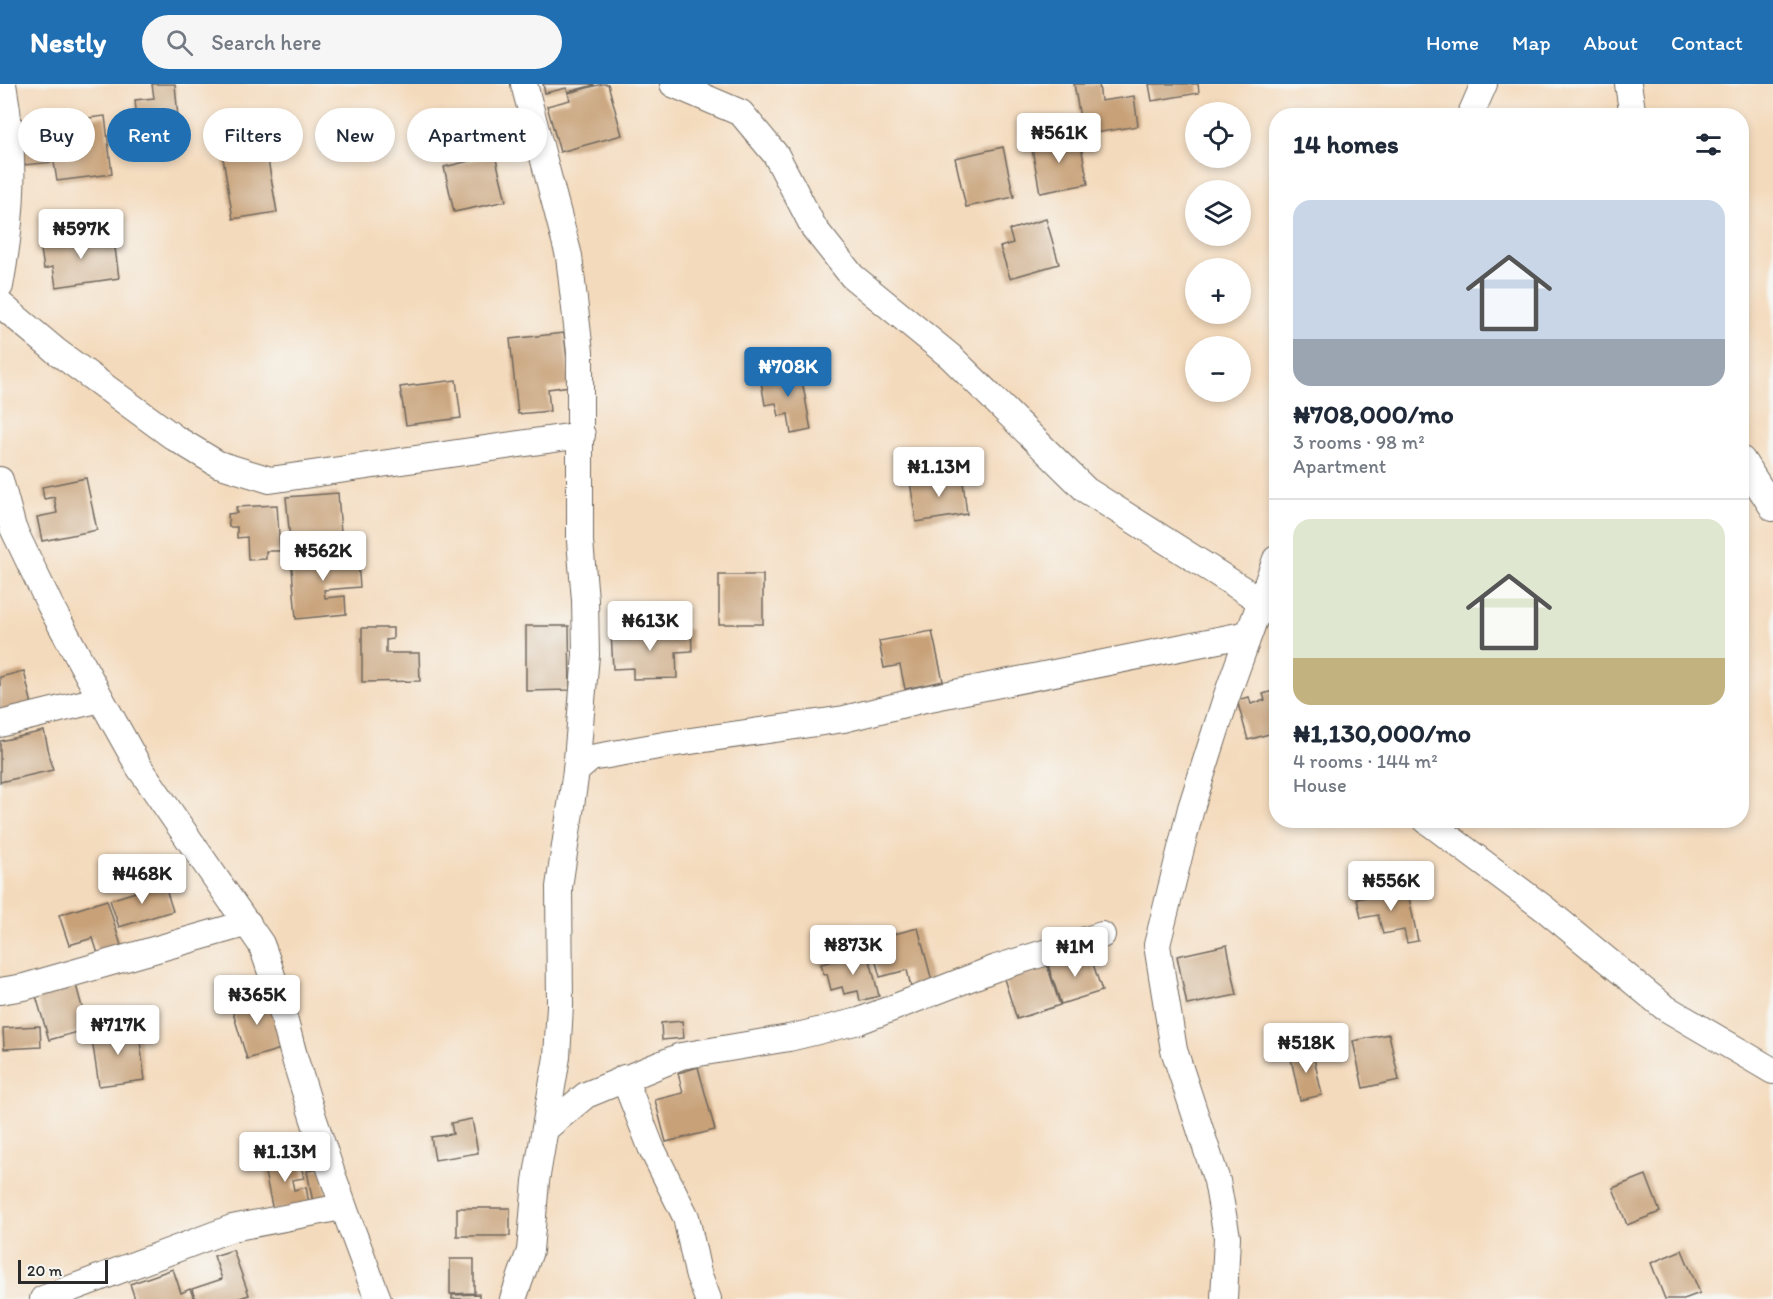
<!DOCTYPE html>
<meta charset="utf-8">
<style>
body{margin:0;font-family:Itim,sans-serif;background:#f6f6f7;color:#1f2937;height:100vh;display:flex;flex-direction:column;font-size:22px;white-space:nowrap}
*{box-sizing:border-box;margin:0}
p{font-size:20px;color:#747a83}
.icon{flex:none;width:33px;height:33px;fill:none;stroke:currentColor;stroke-width:2;stroke-linecap:round;stroke-linejoin:round}
.map{position:relative;flex:1;overflow:hidden}
.details{position:absolute;left:1269px;top:24px;width:480px;height:720px;display:flex;flex-direction:column;background:#fff;border-radius:24px;box-shadow:0 3px 9px #0003}
.details>*{flex:none}
.banner{position:absolute;left:18px;top:24px;width:570px;height:54px;display:flex;gap:12px}
.controls{position:absolute;left:1185px;top:18px;display:grid;gap:12px}
.controls a{display:grid;place-items:center;width:66px;height:66px;border-radius:50%;background:#fff;box-shadow:0 3px 9px #0003;font-size:30px}
.scale{position:absolute;left:18px;bottom:15px;width:90px;box-sizing:border-box;padding-left:6px;border:3px solid #2b2b2b;border-top:0;font-size:16px;line-height:21px;white-space:nowrap;color:#2b2b2b;-webkit-text-stroke:4px #f6f6f2;paint-order:stroke}
.price{position:absolute;translate:-50% -51px;padding:0 14px;border-radius:6px;background:#fff;color:#222;font-size:20px;line-height:39px;filter:drop-shadow(0 2px 3px #0008)}
.price::after{content:'';position:absolute;left:50%;top:36px;width:18px;height:14px;margin-left:-9px;background:inherit;clip-path:polygon(0 0,100% 0,50% 100%)}
.price.on{background:#1f6fb2;color:#fff}
ul{padding:0;list-style:none}
li{display:grid;align-content:center;gap:12px;height:318px;padding:0 24px}
li+li{border-top:2px solid #e0e1e3}
li span{display:grid;place-items:center;height:186px;border-radius:18px;color:#555}
li>.icon{margin-inline-start:auto}
span .icon{width:108px;height:108px;fill:#fffc;stroke-width:1}
li b{font-size:26px}
h2{display:flex;justify-content:space-between;align-items:center;height:72px;padding:0 24px;font-size:26px}
.pill{padding:0 21px;border-radius:27px;background:#fff;box-shadow:0 3px 9px #0003;font-size:21px;line-height:54px}
.pill.on{background:#1f6fb2;color:#fff}
header{display:flex;align-items:center;gap:36px;box-sizing:border-box;height:84px;padding:0 30px;background:#1f6fb2;color:#fff}
header strong{font-size:28px}
nav{display:flex;gap:33px;margin-inline-start:auto;font-size:21px}
.search{width:420px;height:54px;background:#f6f6f7;display:flex;align-items:center;gap:15px;box-sizing:border-box;padding:0 21px;border-radius:33px;color:#747a83;font-size:22px}
.map>svg:first-child{display:block}
.building{fill:#c8a178}
.lines{fill:none;stroke-linecap:round;stroke-linejoin:round}
.minor-casing{stroke:#71685e;stroke-width:28}
.minor{stroke:#fff;stroke-width:26}
</style>
<header>
<strong>Nestly</strong>
<div class="search"><svg class="icon" aria-label="search" viewBox="0 0 24 24"><circle cx="10" cy="10" r="6"/><path d="M15 15l6 6"/></svg>Search here</div>
<nav><a>Home</a><a>Map</a><a>About</a><a>Contact</a></nav>
</header>
<div class="map">
<svg width="1773" height="1215" viewBox="0 0 1773 1215">
<rect width="100%" height="100%" fill="#f6f6f2"/>
<filter id="ink" filterUnits="userSpaceOnUse"><feTurbulence type="fractalNoise" baseFrequency=".0167" numOctaves="2"/><feDisplacementMap in="SourceGraphic" scale="12" xChannelSelector="R" yChannelSelector="G"/><feConvolveMatrix kernelMatrix="1 2 1 2 8 2 1 2 1" color-interpolation-filters="sRGB"/></filter>
<filter id="wash" filterUnits="userSpaceOnUse"><feTurbulence type="fractalNoise" baseFrequency=".008" numOctaves="4" result="noise"/><feDisplacementMap in="SourceGraphic" scale="24" xChannelSelector="R" yChannelSelector="G"/><feGaussianBlur stdDeviation="1.35" result="paint"/><feColorMatrix in="noise" values="0 0 0 0 0 0 0 0 0 0 0 0 0 0 0 0 0 1.4 0 .05"/><feComposite in="paint" operator="in"/></filter>
<g filter="url(#wash)">
<rect width="100%" height="100%" fill="#f4dabc"/>
<g id="blocks">
<g class="building">
<polygon points="152,0 175,0 179,45 138,48 135,16 154,14"/>
<polygon points="543,0 594,0 594,1 568,8 566,4 545,9"/>
<polygon points="602,0 608,0 622,51 560,68 547,22 570,16 568,9"/>
<polygon points="1074,0 1099,0 1101,17 1134,12 1138,42 1083,51"/>
<polygon points="1149,0 1198,0 1199,9 1152,17"/>
<polygon points="260,30 277,128 233,135 217,37"/>
<polygon points="105,32 112,90 57,97 54,78 24,81 19,42"/>
<polygon points="1079,51 1088,100 1040,109 1031,59"/>
<polygon points="1003,63 1014,113 966,123 955,74"/>
<polygon points="495,71 506,117 454,128 444,83"/>
<polygon points="1046,135 1059,180 1010,194 1000,163 1013,159 1009,146"/>
<polygon points="113,149 119,194 56,203 53,183 44,185 40,159"/>
<polygon points="564,249 570,302 548,305 550,327 518,330 510,255"/>
<polygon points="800,285 811,346 791,350 788,330 779,332 776,319 765,321 760,292"/>
<polygon points="456,296 461,334 406,341 400,303"/>
<polygon points="962,390 967,430 916,438 910,397"/>
<polygon points="86,394 97,446 42,457 37,433 57,429 54,413 44,415 42,403"/>
<polygon points="338,409 342,462 291,466 286,413"/>
<polygon points="277,421 280,467 266,467 266,475 248,476 247,453 237,454 237,443 229,443 228,430 237,429 236,423"/>
<polygon points="357,466 360,503 324,506 325,514 345,512 346,530 296,535 291,472"/>
<rect x="719" y="491" width="44" height="49"/>
<polygon points="526,542 569,542 570,606 526,607"/>
<polygon points="362,544 393,544 393,555 386,556 386,569 419,569 420,597 362,598"/>
<polygon points="691,545 692,567 676,568 677,594 633,595 633,584 613,585 611,548"/>
<polygon points="932,547 943,597 905,605 900,581 884,584 879,557"/>
<polygon points="24,587 33,625 0,633 0,593"/>
<polygon points="1276,606 1276,648 1248,656 1237,616 1249,613 1251,620 1265,616 1263,610"/>
<polygon points="44,647 53,686 0,698 0,657"/>
<polygon points="164,799 173,827 119,843 110,816"/>
<polygon points="1407,804 1418,857 1407,859 1404,846 1383,850 1378,831 1361,834 1357,815"/>
<polygon points="107,816 123,868 100,876 93,854 69,861 59,831"/>
<polygon points="918,844 932,897 911,903 907,886 880,893 870,856"/>
<polygon points="1227,861 1237,911 1187,921 1177,872"/>
<polygon points="868,868 879,912 860,917 858,907 844,910 842,903 831,906 827,890 824,891 821,880"/>
<polygon points="1089,868 1102,907 1061,920 1048,881"/>
<polygon points="1047,881 1060,921 1017,935 1004,895"/>
<polygon points="76,901 88,945 49,956 36,912"/>
<polygon points="267,908 284,964 247,975 230,919"/>
<polygon points="682,937 684,954 662,956 661,939"/>
<polygon points="40,942 41,963 4,965 3,944"/>
<polygon points="138,942 145,996 99,1002 91,949"/>
<polygon points="1389,950 1399,996 1363,1004 1353,957"/>
<polygon points="1312,965 1322,1011 1300,1016 1290,970"/>
<polygon points="698,983 715,1046 666,1058 655,1016 683,1009 678,989"/>
<polygon points="472,1035 478,1069 435,1076 431,1053 453,1050 451,1039"/>
<polygon points="299,1072 304,1094 292,1096 294,1106 306,1103 309,1120 273,1127 263,1079"/>
<polygon points="322,1085 328,1116 313,1119 307,1087"/>
<polygon points="1646,1091 1660,1128 1627,1141 1613,1104"/>
<rect x="457" y="1124" width="53" height="28"/>
<polygon points="233,1166 249,1211 237,1215 195,1215 192,1205 222,1195 214,1172"/>
<polygon points="1682,1166 1700,1209 1684,1215 1665,1215 1651,1179"/>
<polygon points="450,1175 474,1175 474,1209 450,1210"/>
<polygon points="173,1185 181,1209 190,1205 194,1215 135,1215 130,1200"/>
<polygon points="479,1210 479,1215 452,1215 452,1211"/>
</g>
</g>
</g>
<g filter="url(#ink)">
<use href="#blocks" fill-opacity="0" stroke="#71685e" stroke-width="1.5"/>
<g class="lines">
<defs>
<g id="minor">
<polyline points="673,0 741,29 776,71 814,144 852,192 951,273 1086,406 1261,517 1276,531"/>
<polyline points="1628,0 1633,32"/>
<polyline points="1470,32 1484,0"/>
<path d="M0 202C13 130 16 73 3 0"/>
<polyline points="0,220 56,267 175,354 218,380 270,396 582,351"/>
<polyline points="1742,376 1773,424"/>
<path d="M0 396 13 444 50 521 101 615 139 683 261 860C277 900 285 941 297 982 321 1061 348 1138 378 1215"/>
<polyline points="0,640 101,615"/>
<polyline points="576,687 591,674 670,660 844,635 925,615 1248,550"/>
<polyline points="1426,736 1545,825 1664,923 1773,987"/>
<polyline points="0,907 24,903 248,839"/>
<polyline points="624,994 651,1063 686,1133 698,1189 708,1215"/>
<polyline points="545,1045 586,1011 681,972 789,954 859,937 996,884 1102,851"/>
<polyline points="43,1215 232,1144 342,1123"/>
<polyline points="513,1215 530,1167 536,1097 557,973 560,922 559,803 576,687 586,571 585,516 580,457 580,268 569,172 524,0"/>
<polyline points="1224,1215 1227,1153 1217,1097 1174,966 1157,861 1191,724 1226,614 1276,475"/>
</g>
</defs>
<use href="#minor" class="minor-casing"/>
<use href="#minor" class="minor"/>
</g>
</g>
</svg>
<div class="controls">
<a><svg class="icon" aria-label="locate" viewBox="0 0 24 24"><circle cx="12" cy="12" r="6"/><path d="M12 2v4M12 18v4M2 12h4M18 12h4"/></svg></a>
<a><svg class="icon" aria-label="layers" viewBox="0 0 24 24"><path d="M12 4l9 5-9 5-9-5zM3 14l9 5 9-5"/></svg></a>
<a>+</a>
<a>−</a>
</div>
<div class="scale">20 m</div>
<b class="price" style="left:1059px;top:80px">₦561K</b>
<b class="price" style="left:81px;top:176px">₦597K</b>
<b class="price on" style="left:788px;top:314px">₦708K</b>
<b class="price" style="left:939px;top:414px">₦1.13M</b>
<b class="price" style="left:323px;top:498px">₦562K</b>
<b class="price" style="left:650px;top:568px">₦613K</b>
<b class="price" style="left:142px;top:821px">₦468K</b>
<b class="price" style="left:1391px;top:828px">₦556K</b>
<b class="price" style="left:853px;top:892px">₦873K</b>
<b class="price" style="left:1075px;top:894px">₦1M</b>
<b class="price" style="left:257px;top:942px">₦365K</b>
<b class="price" style="left:118px;top:972px">₦717K</b>
<b class="price" style="left:1306px;top:990px">₦518K</b>
<b class="price" style="left:285px;top:1099px">₦1.13M</b>
<div class="banner">
<a class="pill">Buy</a>
<a class="pill on">Rent</a>
<a class="pill">Filters</a>
<a class="pill">New</a>
<a class="pill">Apartment</a>
</div>
<section class="details">
<h2>14 homes<svg class="icon" aria-label="filters" viewBox="0 0 24 24"><path d="M4 7h16M4 17h16"/><circle cx="9" cy="7" r="2"/><circle cx="15" cy="17" r="2"/></svg></h2>
<ul>
<li><span style="background:linear-gradient(#c9d6e8 75%,#9aa5b1 0)"><svg class="icon" aria-label="home" viewBox="0 0 24 24"><path d="M3 11l9-7 9 7M6 9v11h12V9"/></svg></span><div><b>₦708,000/mo</b><p>3 rooms · 98 m²</p><p>Apartment</p></div></li>
<li><span style="background:linear-gradient(#dfe7d0 75%,#c2b280 0)"><svg class="icon" aria-label="home" viewBox="0 0 24 24"><path d="M3 11l9-7 9 7M6 9v11h12V9"/></svg></span><div><b>₦1,130,000/mo</b><p>4 rooms · 144 m²</p><p>House</p></div></li>
</ul>
</section>
</div>
